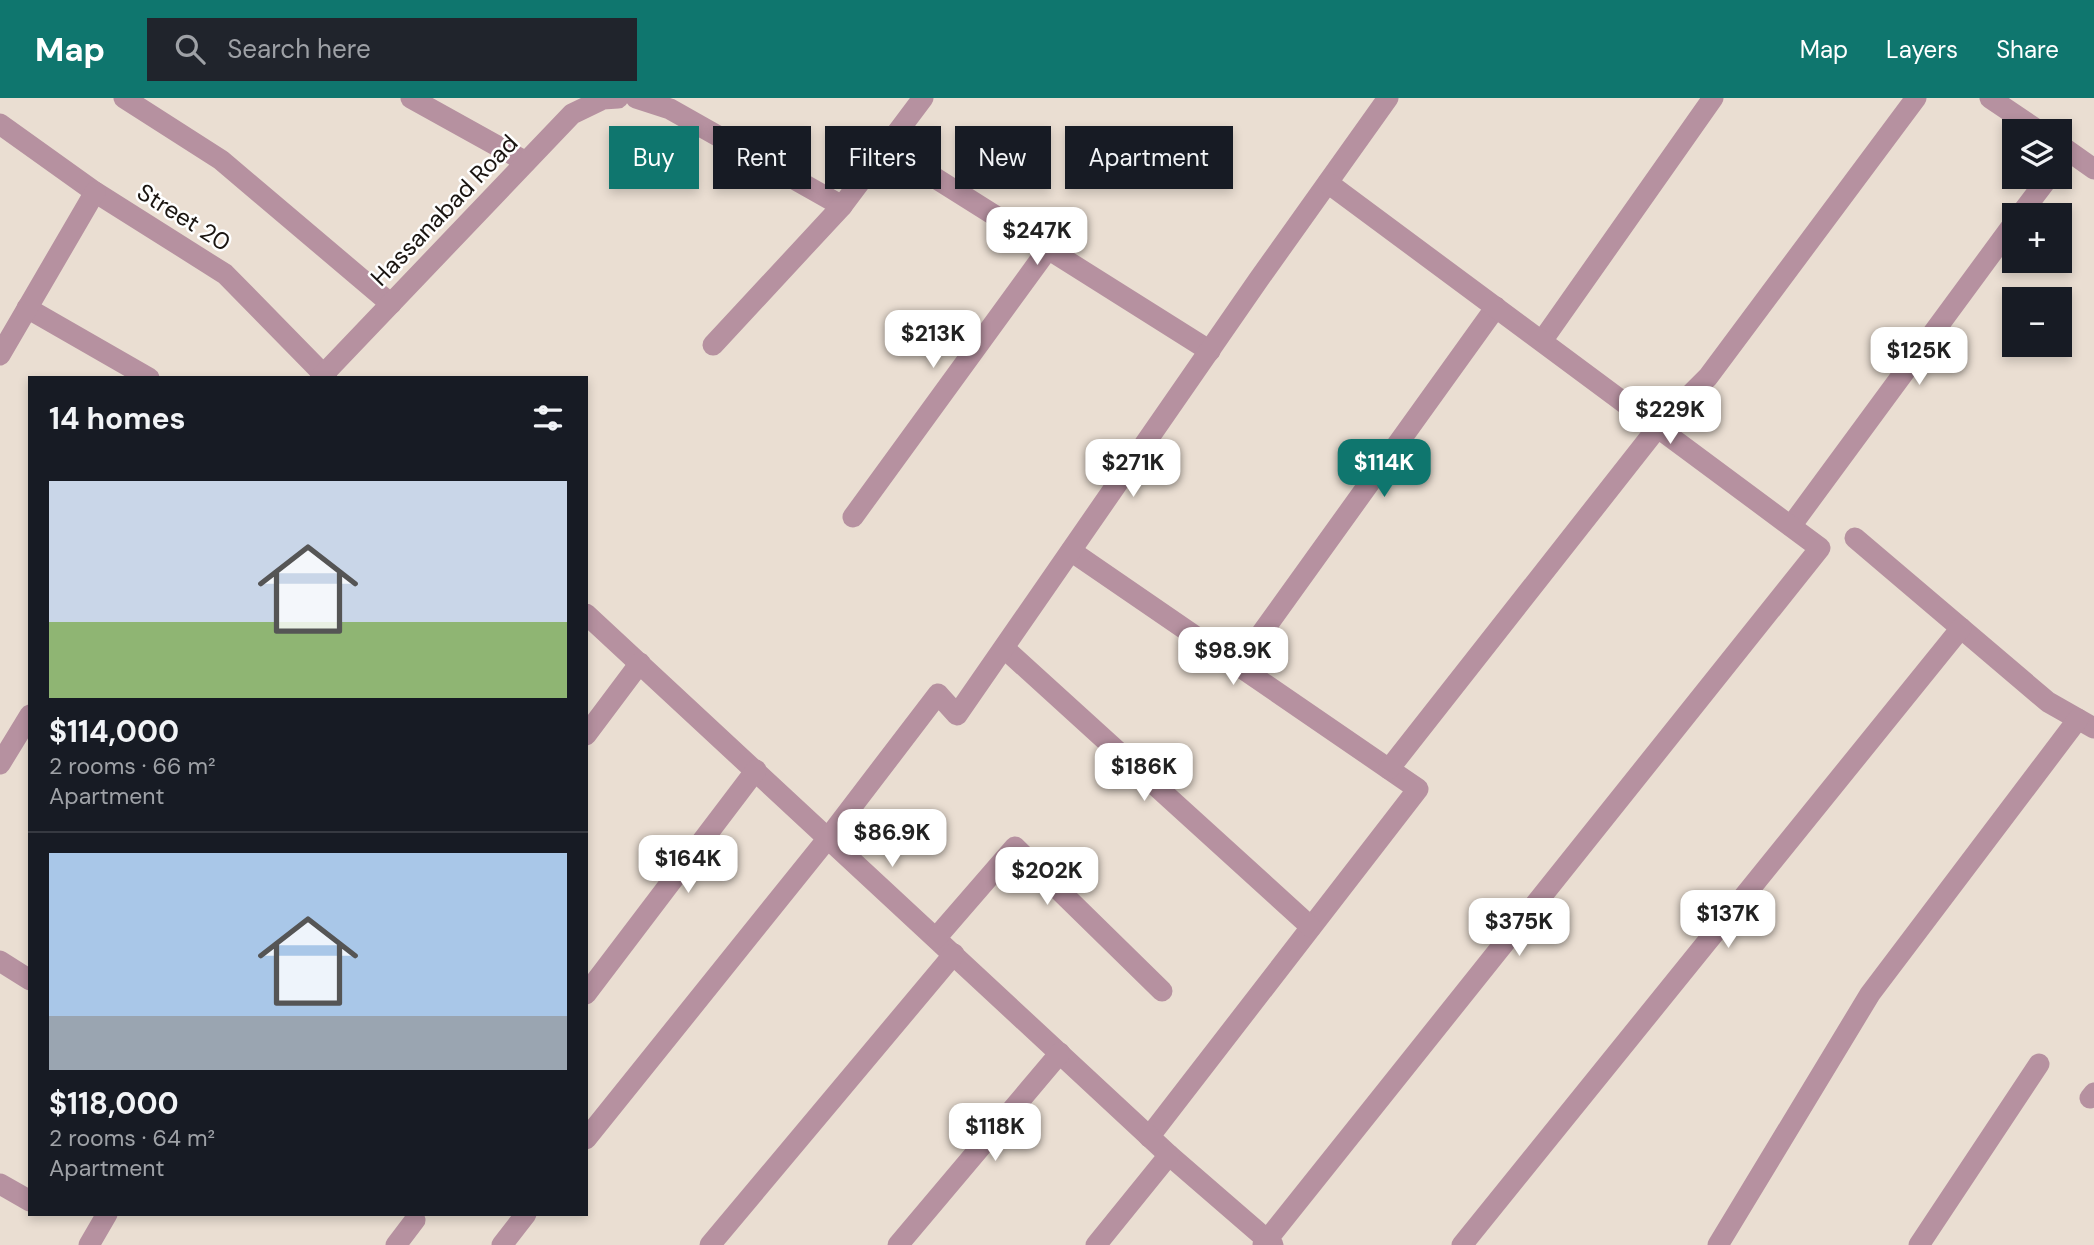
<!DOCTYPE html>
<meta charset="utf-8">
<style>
body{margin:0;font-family:"DM Sans",sans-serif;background:#20242c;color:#f1f3f6;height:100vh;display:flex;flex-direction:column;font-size:26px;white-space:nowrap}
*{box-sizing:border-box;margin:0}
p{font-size:23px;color:#9ea1a6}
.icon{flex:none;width:38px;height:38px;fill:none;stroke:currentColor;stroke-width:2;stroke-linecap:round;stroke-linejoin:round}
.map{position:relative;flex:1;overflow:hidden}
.side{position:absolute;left:28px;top:278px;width:560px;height:840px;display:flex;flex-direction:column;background:#171b24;border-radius:0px;box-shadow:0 4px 10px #0003}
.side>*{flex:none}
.top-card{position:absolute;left:609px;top:28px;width:665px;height:63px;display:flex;gap:14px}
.fabs{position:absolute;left:2002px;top:21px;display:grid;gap:14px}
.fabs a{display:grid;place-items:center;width:70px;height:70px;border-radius:0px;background:#171b24;box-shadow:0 4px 10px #0003;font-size:35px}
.price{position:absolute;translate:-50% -60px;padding:0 16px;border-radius:14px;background:#fff;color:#222;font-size:23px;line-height:46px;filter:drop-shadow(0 2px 4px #0008)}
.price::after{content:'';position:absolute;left:50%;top:42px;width:21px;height:16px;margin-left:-10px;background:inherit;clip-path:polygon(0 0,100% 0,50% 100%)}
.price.current{background:#0f766e;color:#fff}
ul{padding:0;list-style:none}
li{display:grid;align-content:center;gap:14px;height:371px;padding:0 21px}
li+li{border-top:2px solid #363941}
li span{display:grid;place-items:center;height:217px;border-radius:0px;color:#555}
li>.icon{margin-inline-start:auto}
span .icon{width:126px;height:126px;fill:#fffc;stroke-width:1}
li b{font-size:30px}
h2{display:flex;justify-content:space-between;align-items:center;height:84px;padding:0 21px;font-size:30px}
.chip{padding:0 24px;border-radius:0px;background:#171b24;box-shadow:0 4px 10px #0003;font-size:24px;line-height:63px}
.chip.current{background:#0f766e;color:#fff}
header{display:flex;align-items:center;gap:42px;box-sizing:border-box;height:98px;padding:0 35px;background:#0f766e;color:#fff}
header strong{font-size:33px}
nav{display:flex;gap:38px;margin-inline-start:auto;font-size:24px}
.search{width:490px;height:63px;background:#20242c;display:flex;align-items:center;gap:18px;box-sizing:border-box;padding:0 24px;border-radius:0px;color:#9ea1a6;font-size:26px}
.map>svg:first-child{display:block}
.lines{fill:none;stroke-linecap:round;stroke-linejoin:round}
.minor{stroke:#b691a0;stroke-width:21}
.labels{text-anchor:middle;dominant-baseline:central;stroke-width:5;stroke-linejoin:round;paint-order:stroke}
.street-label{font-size:24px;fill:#1a1511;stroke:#fff}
</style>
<header>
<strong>Map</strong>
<div class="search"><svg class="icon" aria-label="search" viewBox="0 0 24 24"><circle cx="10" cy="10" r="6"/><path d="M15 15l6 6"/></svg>Search here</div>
<nav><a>Map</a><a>Layers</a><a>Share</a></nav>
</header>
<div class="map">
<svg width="2094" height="1147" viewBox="0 0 2094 1147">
<rect width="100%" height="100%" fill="#eaded2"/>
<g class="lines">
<g class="minor">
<polyline points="124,0 221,62 391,206"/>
<polyline points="411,0 526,64"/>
<polyline points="636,0 670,11 842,108"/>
<polyline points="1990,0 2039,33"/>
<polyline points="0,26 95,94 225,176 327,280"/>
<polyline points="2060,47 2094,71"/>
<polyline points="886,49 1210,253"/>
<polyline points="2020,117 2049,79"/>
<polyline points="27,210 149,280"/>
<polyline points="1542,243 1713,0"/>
<polyline points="713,247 842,108 923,0"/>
<polyline points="0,257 95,94"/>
<polyline points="320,280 572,16 603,1 618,0"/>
<polyline points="853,419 1048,151"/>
<polyline points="1791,428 2014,125"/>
<polyline points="1855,440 2048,604 2094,630"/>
<polyline points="1071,453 1418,691 1149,1039"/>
<polyline points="586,516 1169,1057 1273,1147"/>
<polyline points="1004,550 1311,829"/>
<polyline points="1238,568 1496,209"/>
<polyline points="586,637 640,565"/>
<polyline points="0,666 30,617"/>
<polyline points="1389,671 1658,329 1708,279 1916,0"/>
<polyline points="936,840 1015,749 1162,893"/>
<polyline points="0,863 30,882"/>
<polyline points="586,896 756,672"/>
<polyline points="2090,1000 2094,995"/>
<polyline points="586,1041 828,740 938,596 957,617 1259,181 1388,0"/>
<polyline points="0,1086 30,1103"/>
<polyline points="89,1147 107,1116"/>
<polyline points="396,1147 415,1122"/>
<polyline points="502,1147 526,1116"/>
<polyline points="710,1147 954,856"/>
<polyline points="898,1147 1060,955"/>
<polyline points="1096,1147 1169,1057"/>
<polyline points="1263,1147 1820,450 1328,85"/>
<polyline points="1462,1147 1961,530"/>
<polyline points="1718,1147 1870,896 2078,621"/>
<polyline points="1919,1147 2039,966"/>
</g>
</g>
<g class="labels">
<g class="street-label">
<text transform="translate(444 112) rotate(-46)">Hassanabad Road</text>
<text transform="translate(184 119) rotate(32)">Street 20</text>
</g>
</g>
</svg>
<div class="fabs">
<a><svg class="icon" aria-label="layers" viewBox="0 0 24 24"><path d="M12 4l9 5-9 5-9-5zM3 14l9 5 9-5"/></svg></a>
<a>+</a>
<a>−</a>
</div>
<b class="price" style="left:1037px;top:169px">$247K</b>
<b class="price" style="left:933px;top:272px">$213K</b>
<b class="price" style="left:1919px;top:289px">$125K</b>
<b class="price" style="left:1670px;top:348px">$229K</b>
<b class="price" style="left:1133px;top:401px">$271K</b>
<b class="price current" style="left:1384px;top:401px">$114K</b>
<b class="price" style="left:1233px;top:589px">$98.9K</b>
<b class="price" style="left:1144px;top:705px">$186K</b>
<b class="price" style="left:892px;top:771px">$86.9K</b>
<b class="price" style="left:688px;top:797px">$164K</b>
<b class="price" style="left:1047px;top:809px">$202K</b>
<b class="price" style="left:1728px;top:852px">$137K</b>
<b class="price" style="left:1519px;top:860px">$375K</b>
<b class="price" style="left:995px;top:1065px">$118K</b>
<div class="top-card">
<a class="chip current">Buy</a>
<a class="chip">Rent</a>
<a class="chip">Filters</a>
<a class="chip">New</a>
<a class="chip">Apartment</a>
</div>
<section class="side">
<h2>14 homes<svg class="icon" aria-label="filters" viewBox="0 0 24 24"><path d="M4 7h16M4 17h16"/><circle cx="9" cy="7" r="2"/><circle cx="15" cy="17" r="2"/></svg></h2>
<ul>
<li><span style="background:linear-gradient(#c9d6e8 65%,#8fb573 0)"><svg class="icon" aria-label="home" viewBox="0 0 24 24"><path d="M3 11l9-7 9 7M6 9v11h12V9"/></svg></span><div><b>$114,000</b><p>2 rooms · 66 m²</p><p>Apartment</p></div></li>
<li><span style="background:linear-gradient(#a9c7e8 75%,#9aa5b1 0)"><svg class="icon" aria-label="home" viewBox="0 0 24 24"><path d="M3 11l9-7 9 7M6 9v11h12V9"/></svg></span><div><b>$118,000</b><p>2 rooms · 64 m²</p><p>Apartment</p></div></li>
</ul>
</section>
</div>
